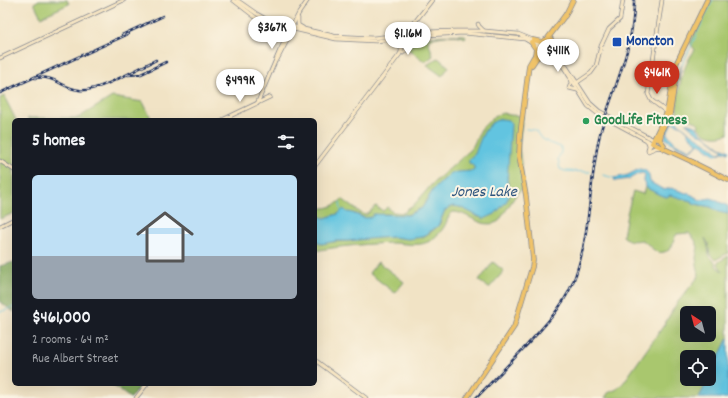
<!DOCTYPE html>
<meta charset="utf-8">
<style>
body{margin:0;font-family:Dekko,sans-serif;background:#20242c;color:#f1f3f6;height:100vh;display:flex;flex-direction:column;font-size:15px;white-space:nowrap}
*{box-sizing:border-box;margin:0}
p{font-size:13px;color:#9ea1a6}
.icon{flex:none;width:22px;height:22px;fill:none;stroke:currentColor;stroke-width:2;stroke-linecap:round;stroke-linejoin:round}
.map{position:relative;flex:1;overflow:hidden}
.details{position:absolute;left:12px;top:118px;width:305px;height:268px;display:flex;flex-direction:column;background:#171b24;border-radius:6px;box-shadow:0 4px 16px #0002}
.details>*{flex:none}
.needle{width:26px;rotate:324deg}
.fabs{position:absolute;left:680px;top:306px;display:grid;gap:8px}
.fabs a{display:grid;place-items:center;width:36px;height:36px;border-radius:6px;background:#171b24;box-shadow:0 4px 16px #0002;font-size:20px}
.price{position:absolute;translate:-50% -34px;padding:0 9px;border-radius:14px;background:#fff;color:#222;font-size:13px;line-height:26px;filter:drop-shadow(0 1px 2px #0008)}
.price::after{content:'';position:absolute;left:50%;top:24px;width:12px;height:9px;margin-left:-6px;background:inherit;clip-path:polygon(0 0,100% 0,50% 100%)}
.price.selected{background:#c8321e;color:#fff}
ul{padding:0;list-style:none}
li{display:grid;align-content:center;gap:8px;height:212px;padding:0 20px}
li span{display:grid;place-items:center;height:124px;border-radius:6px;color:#555}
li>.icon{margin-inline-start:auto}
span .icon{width:72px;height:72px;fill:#fffc;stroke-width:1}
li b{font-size:17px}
h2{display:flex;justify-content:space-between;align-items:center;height:48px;padding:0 20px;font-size:17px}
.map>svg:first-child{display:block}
.green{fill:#a9c76e;stroke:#627b66;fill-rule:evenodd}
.forest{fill:#86ac61;stroke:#506e60}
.water{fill:#62c4e0;stroke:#3e7a9f;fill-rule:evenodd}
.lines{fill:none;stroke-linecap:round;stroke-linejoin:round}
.stream{stroke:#62c4e0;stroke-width:1}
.secondary-casing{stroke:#868992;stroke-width:4.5}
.primary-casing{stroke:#868992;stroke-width:5.5}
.secondary{stroke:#f9e7c3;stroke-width:3}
.primary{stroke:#f0c369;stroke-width:4}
.rail-casing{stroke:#1b2f5e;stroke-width:2.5}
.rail{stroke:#fcf5e5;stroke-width:1;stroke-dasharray:3;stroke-linecap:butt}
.transit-dot{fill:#1a4fb4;stroke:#fcf5e5;stroke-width:1.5}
.leisure-dot{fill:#2e9e5b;stroke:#fcf5e5;stroke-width:1.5}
.labels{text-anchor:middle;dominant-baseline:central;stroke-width:4;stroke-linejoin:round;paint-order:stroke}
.transit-label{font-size:15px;font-weight:bold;fill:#164399;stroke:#fcf5e5;text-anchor:start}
.leisure-label{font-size:15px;font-weight:bold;fill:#27864d;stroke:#fcf5e5;text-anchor:start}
.water-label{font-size:16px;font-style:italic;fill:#2d547e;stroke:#fcf5e5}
</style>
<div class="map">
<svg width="728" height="398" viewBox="0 0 728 398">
<rect width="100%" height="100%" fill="#fcf5e5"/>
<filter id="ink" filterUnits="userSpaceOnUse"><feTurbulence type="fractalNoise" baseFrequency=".025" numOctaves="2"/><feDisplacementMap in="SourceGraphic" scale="8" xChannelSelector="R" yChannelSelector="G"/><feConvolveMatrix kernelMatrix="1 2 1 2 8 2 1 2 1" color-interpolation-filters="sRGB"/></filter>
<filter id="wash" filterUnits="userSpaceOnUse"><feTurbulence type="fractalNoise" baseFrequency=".012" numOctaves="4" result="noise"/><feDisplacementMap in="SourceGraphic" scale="16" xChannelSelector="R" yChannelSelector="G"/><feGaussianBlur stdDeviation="0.9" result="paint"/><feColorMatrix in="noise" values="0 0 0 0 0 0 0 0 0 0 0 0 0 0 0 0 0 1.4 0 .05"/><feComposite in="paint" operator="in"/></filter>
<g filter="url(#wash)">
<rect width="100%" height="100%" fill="#f1e3c5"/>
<g class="green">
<polygon points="39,0 67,0 69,4 41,17 34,3"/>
<path d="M711 0H728V134C717 138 706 137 698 127L699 124 697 122 677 115C677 93 681 68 695 50L690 43Z"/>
<path d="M454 35H465L466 36 465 38C458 33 436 36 428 40L433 56 425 62 408 49 419 37Z"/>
<polygon points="438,58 449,67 442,76 427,65"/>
<polygon points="4,96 16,120 14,120 14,213 0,219 0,98"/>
<polygon points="112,97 143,102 150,116 150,120 28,120 28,118 78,118"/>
<path d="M503 113 510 115 523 116 519 146 524 187 518 192 499 221C482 231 469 212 453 212 447 216 448 221 444 227 441 232 434 239 428 242 417 247 403 243 392 243 367 244 340 246 315 251V239L321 244C330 241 340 242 349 241 370 237 391 237 412 238 416 237 418 237 422 237 426 236 435 229 438 226 441 223 442 216 444 212 453 199 470 211 478 217L495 214 502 206 510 190C504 178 508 144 511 130L492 122 484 132 475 155 471 157 469 163 472 164 475 169 473 171 458 172 443 180 438 186 433 190 422 208 407 215 386 214 378 215 376 214 369 219C363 218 359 214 353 213 343 211 335 215 325 218L315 216V208C326 209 335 207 342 199L361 213 366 215 376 206 383 211 387 207 393 212 404 213 408 208 412 207 433 183 465 155 473 146 481 129 494 116Z"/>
<path d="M645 187 660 195 667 197 670 194 691 201 695 204 711 207 719 212 728 214V253L715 260 710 255 708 243 705 238 708 247 709 256 715 262 716 266 723 272 717 263 728 256V338L709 377V357H687V379H708L699 398H605L608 393 617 389 624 382 664 325 677 303 699 276 696 258 698 247 695 240 689 233 677 234C674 237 674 241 672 246 671 249 668 251 664 252 654 255 650 244 642 240 635 241 628 242 623 236L627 214 633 191 643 194ZM687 313H709V335H687Z"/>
<polygon points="378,262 404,282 395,293 369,273"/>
<polygon points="493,262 504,271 489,288 479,281"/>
</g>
<g class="forest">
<polygon points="14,262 14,312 0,302 0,266"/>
<polygon points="111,384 141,384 131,398 130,398"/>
</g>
<g class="water">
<path d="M682 65C677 79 675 95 675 110 675 113 676 116 675 119 686 133 705 140 717 152L719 153 723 151 722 149 708 138 705 135 699 134 686 123 696 126 699 131 720 147 728 150V153L725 151 716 155 699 143 689 151 675 145 665 138 666 131 675 116 674 107C677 93 676 79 682 65ZM672 122 682 126 688 131V135L695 140 697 144 693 149 690 150 675 143 672 139 667 134Z"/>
<path d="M502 119 508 120 511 124 507 182 511 192 506 202 495 214 484 219 460 207 453 206 445 210 438 226 422 237 408 239 393 237 378 238 348 241H336L321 244 315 239V216L325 218 338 214 344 209 347 212C356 212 364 222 373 216V214L408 215 422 208 433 190 451 173 458 172 473 171 475 169 472 164 469 163V160L471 157 475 154C480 141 485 121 502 119Z"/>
<path d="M639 169C648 170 649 173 650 182L664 190 671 188 692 195 700 200 711 198 728 206V214L719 212 711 207 695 204 691 201 670 195 667 197 660 195 645 187 644 180 645 175 643 173 638 174 629 179 615 181 614 178 628 175Z"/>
<polygon points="728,338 728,398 699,398"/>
</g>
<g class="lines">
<g class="stream">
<polyline points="682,65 713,0"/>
<polyline points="526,129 535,130 540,137 549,143 561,147 561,152 558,159 560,169 565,171 590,172"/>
<polyline points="603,175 614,178"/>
<polyline points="340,202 341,211"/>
<polyline points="0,312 14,307"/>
</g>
</g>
</g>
<g filter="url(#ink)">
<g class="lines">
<defs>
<g id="secondary">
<polyline points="233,0 255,17 268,23 336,39 376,41 426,35 464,33 525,39 540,48 563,66 588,106 598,114 652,143 648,149"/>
<polyline points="237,0 257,14 269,21 334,36 373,38 426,32 456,31 485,31 518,34 533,40 559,58 564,63 590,103 599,111 654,140"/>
<polyline points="662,0 648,94 651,100 668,113"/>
<polyline points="298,18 298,25 303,28"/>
<polyline points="478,24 479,26 484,31"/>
<polyline points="399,34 405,31 411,24"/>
<polyline points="396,40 400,41 401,43 401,50"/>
<polyline points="403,53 418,37"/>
<polyline points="0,58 124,0"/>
<polyline points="277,60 291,33"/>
<polyline points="570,79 571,83 569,88 577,90"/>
<polyline points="575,84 591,73 596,66 601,46 609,29 620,19 623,0"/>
<polyline points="257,104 280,50 299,13 308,0"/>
<polyline points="222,120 270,97"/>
<polyline points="647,140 649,145 648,151 655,148 661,147"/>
<polyline points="0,161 14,170"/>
<polyline points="315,166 400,54 411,27 432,0"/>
<polyline points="0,226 14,219"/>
<polyline points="315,360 366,398"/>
<polyline points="136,398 147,384"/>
</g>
<g id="primary">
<polyline points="565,16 573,0"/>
<polyline points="551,39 548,47 552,53"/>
<polyline points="533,40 542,42 545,40"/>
<polyline points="531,42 536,49 535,54"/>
<polyline points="538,57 545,54 550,55"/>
<polyline points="532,65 540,53"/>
<polyline points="661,134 660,140 664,145"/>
<polyline points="657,139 670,114 676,75"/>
<polyline points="692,162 728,180"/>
<polyline points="695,163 652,143 667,112 674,71 677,62 707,0"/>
<polyline points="467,398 514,327 532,267 533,260 526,196 519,156 520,135 529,65 533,58 566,14"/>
</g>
</defs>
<use href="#secondary" class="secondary-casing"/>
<use href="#primary" class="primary-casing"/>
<use href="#secondary" class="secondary"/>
<use href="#primary" class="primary"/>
<defs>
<g id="rail">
<polyline points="122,35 163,16"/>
<polyline points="128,75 141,74 166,62"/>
<path d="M35 78C56 75 61 88 79 90 96 93 139 68 156 60"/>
<polyline points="0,93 128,34"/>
<path d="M476 398C493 381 510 363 526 346 546 324 567 303 576 274 591 231 589 179 600 134 612 90 635 47 634 0"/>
</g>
</defs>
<use href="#rail" class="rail-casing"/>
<use href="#rail" class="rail"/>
</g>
</g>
<rect class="transit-dot" x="612" y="37" width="10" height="10" rx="2"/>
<circle class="leisure-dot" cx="586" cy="121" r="4"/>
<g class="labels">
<g class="transit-label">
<text x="626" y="42">Moncton</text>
</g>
<g class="leisure-label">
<text x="594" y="121">GoodLife Fitness</text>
</g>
<g class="water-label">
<text x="484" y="192">Jones Lake</text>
</g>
</g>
</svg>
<div class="fabs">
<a><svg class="needle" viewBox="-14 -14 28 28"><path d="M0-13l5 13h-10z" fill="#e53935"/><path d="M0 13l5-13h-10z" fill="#9ea1a6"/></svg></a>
<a><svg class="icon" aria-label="locate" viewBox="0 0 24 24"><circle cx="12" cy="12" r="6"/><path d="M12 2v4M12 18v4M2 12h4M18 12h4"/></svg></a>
</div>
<b class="price" style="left:272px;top:50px">$367K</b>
<b class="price" style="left:408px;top:56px">$1.16M</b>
<b class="price" style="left:558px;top:73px">$411K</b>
<b class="price selected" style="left:657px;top:95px">$461K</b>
<b class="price" style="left:240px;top:103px">$499K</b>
<section class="details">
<h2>5 homes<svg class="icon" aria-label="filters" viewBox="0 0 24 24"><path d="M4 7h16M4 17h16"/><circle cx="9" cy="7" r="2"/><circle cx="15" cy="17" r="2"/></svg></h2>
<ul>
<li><span style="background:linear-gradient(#bfe0f5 65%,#9aa5b1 0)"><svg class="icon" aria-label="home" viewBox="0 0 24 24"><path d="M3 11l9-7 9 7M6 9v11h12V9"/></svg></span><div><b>$461,000</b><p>2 rooms · 64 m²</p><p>Rue Albert Street</p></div></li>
</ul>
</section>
</div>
